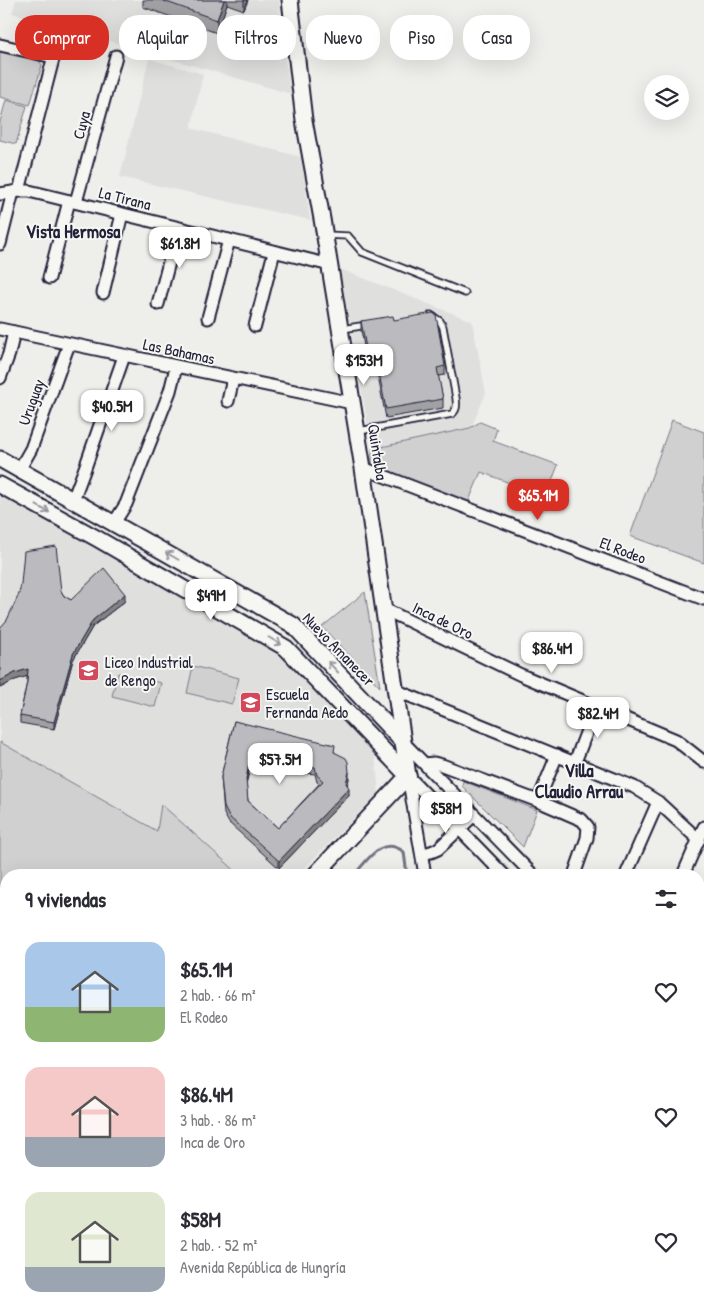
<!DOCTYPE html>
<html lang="es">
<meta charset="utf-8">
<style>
body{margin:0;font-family:"Patrick Hand",sans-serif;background:#f7f7f7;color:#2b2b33;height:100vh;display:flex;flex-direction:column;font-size:19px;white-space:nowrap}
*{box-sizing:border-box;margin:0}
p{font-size:16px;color:#7c7c81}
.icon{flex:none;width:28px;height:28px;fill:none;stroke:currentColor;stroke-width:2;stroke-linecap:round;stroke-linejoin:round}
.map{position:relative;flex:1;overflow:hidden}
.side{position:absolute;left:0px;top:869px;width:705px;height:446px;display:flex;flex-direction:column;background:#fff;border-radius:20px 20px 0 0;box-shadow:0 5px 20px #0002}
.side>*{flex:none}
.hud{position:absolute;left:15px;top:15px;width:675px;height:45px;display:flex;gap:10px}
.tools{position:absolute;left:644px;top:75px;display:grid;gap:10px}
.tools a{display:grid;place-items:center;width:45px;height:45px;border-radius:50%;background:#fff;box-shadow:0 5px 20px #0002;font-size:25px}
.price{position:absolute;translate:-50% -42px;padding:0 11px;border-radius:10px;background:#fff;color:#222;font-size:16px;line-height:32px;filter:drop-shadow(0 1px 2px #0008)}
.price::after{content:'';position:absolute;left:50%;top:30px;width:15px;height:11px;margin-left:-8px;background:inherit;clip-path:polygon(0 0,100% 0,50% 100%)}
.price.current{background:#d93025;color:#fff}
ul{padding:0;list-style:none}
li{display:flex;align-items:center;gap:15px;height:125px;padding:0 25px}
li span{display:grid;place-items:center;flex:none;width:140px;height:100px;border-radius:15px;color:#555}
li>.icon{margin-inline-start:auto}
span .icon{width:60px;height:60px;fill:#fffc;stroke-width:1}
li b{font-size:21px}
h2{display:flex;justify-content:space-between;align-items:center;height:60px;padding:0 25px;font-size:21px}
.tag{padding:0 18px;border-radius:20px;background:#fff;box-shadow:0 5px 20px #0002;font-size:18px;line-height:45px}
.tag.current{background:#d93025;color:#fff}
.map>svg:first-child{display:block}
.built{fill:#dfdfde}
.green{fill:#d0d0d1;stroke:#797986}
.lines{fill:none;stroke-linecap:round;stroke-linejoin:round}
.stream{stroke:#727281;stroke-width:3}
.service-casing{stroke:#22223b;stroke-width:9}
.minor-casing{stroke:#22223b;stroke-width:15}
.tertiary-casing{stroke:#22223b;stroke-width:19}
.service{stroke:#f6f6f2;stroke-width:5.5}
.minor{stroke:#f6f6f2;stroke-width:11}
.tertiary{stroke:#f6f6f2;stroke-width:15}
.wall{fill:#a1a1a4;stroke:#22223b;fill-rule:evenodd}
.shaded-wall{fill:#838386;stroke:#22223b}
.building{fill:#bbbbbf;stroke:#22223b;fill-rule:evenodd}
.oneway{stroke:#9797a0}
.labels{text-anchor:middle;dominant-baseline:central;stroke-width:4;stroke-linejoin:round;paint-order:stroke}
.street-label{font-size:16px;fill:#22223b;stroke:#f6f6f2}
.poi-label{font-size:16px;fill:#22223b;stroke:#f6f6f2;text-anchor:start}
.neighbourhood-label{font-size:18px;font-weight:bold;fill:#22223b;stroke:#f6f6f2}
</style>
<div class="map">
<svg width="704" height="1314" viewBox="0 0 704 1314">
<rect width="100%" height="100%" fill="#eeeeeb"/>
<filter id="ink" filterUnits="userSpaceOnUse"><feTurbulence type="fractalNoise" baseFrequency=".02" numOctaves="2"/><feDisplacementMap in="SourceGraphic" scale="10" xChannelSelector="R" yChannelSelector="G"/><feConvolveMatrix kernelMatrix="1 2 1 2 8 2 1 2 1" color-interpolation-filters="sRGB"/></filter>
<g filter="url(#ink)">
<g class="built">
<polygon points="16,0 279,0 282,40 291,94 12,13"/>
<polygon points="149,59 203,74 191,128 301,157 310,220 120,177"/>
<polygon points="340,269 472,321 486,393 471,428 372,449"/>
<polygon points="0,495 276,650 375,755 379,793 298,875 240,875 161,804 157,831 0,742"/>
</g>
<g class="green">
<polygon points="0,50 37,58 42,65 30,105 0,97"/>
<polygon points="6,100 27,106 16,144 0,140 0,122"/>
<polygon points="672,420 704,432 704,563 630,536"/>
<polygon points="480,422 497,429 493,441 558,465 546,497 481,472 468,503 372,464 372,449 470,428"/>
<polygon points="365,592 380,687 322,627"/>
<polygon points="193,666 239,678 232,704 187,693"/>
<polygon points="118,673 161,683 155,707 112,696"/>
<polygon points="0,742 157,831 161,804 240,875 6,875 6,1185 0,1181"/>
<polygon points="463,781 537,810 523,847 462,786"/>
<polygon points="590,1309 662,1309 661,1314 591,1314"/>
</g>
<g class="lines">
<g class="stream">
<path d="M354 875C368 860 381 835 404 852L407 875"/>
<polyline points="699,995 704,996"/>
</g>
<defs>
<g id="service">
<polyline points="325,235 348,236 362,252 465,293"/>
<polyline points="342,329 367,325"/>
<path d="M359 431 452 414C457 410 457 405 456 398L443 327 440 321 431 315"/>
</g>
<g id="minor">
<polyline points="0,45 53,57"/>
<polyline points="19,191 59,36"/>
<polyline points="0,194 19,191 29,191 330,265"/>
<polyline points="76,202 116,56"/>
<polyline points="0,244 13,192"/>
<polyline points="49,278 69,201"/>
<polyline points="103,293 122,214"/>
<polyline points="158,304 178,228"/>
<polyline points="208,318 229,240"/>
<polyline points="255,326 274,252"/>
<polyline points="0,329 352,403"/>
<polyline points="0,378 9,354 14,332"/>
<polyline points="228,401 233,379"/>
<polyline points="363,468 704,599"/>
<polyline points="19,470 31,449 69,344"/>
<polyline points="73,500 85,468 124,356"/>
<polyline points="114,523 126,504 170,391 176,367"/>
<polyline points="384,609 521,675 676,740 704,762"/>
<polyline points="395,690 634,787 658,802 699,840"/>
<polyline points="402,741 533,875"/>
<polyline points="575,762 596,707"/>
<polyline points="425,764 434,763 442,765 538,801 582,820 588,827 587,838 574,875"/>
<polyline points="408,776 504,875"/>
<polyline points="408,776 425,875"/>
<polyline points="538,801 557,755"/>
<polyline points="422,854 431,852 438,849 474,815"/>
<polyline points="626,875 658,802"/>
<polyline points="683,875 704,827"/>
<polyline points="699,1047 704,1052"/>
<polyline points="699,1077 704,1082"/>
<polyline points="699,1150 704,1124"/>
<polyline points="699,1297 704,1298"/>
<polyline points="497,1309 498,1314"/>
<polyline points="515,1309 516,1314"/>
<polyline points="578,1309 579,1314"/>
<polyline points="665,1314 667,1309"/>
</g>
<g id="tertiary">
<polyline points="290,0 304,120 322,219 363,468 408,776"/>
<polyline points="0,459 293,625 402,741"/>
<polyline points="0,485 98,539 286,648 408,776"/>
<polyline points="315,875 408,776"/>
<polyline points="0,1194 6,1196"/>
</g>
</defs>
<use href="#service" class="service-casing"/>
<use href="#minor" class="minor-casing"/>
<use href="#tertiary" class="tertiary-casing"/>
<use href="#service" class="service"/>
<use href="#minor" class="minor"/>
<use href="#tertiary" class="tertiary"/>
</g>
<g class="wall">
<polygon points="143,0 248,0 244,10 227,4 217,33 143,7"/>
<polygon points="394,320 445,366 445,375 438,376 443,399 443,408 386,418 374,356 366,357 361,330 361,321"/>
<polygon points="61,591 64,596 71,600 125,601 93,626 73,660 54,729 20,723 20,716 27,682 27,676 15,680 0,688 0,628"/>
<path d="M234 721 335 752 349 779 347 785 349 795 279 868 229 823 224 814 221 777ZM252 757 306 769V773L315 774 317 782 319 784 278 828 248 801 246 784Z"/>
</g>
<g class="shaded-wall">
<polygon points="224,0 227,0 227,4 217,33 217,20"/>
<polygon points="244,0 248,0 244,10"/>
<polygon points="125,594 125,601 93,626 73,660 54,729 54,722 73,654 93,620"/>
<polygon points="28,669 28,676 15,680 0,688 0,681 15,673"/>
<polygon points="252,750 252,757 246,786 246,779"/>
<polygon points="349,772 349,779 346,790 346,783"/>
<polygon points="349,788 349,795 279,868 279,861"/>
<polygon points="6,1100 6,1109 0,1119 0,1109"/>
</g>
<g class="building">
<polygon points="161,0 224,0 217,20"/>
<polygon points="433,313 436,315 445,366 437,368 443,399 386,409 374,347 366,348 361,321 393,316 394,320"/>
<polygon points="56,546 61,591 64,596 71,600 104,568 125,594 93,620 73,654 54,722 20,716 27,682 28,669 15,673 0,681 0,628 7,620 19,594 21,584 24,551"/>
<path d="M234 721 335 745 334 752 346 758 348 762 349 772 346 783 349 788 279 861 229 817 224 807 221 777ZM252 750 306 763V766L315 767 317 775 323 781 278 828 248 801 246 779Z"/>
<polygon points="0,1053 6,1058 6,1100 0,1109"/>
</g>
<defs><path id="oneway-shaft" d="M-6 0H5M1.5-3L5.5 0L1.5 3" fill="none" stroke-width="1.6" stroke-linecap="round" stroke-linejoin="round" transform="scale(1.25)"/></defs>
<g class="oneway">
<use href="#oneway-shaft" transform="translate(43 509) rotate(29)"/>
<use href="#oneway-shaft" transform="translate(172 556) rotate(-150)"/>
<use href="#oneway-shaft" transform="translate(275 641) rotate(30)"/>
<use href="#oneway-shaft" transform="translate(333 667) rotate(-133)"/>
</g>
</g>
<defs>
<symbol id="school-square" viewBox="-11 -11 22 22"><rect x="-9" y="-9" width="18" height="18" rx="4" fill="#d1495b" stroke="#f6f6f2"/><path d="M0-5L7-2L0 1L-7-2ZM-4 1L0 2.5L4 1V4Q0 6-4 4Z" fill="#fff"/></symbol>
</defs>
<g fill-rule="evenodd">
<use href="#school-square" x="76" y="658" width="25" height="25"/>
<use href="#school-square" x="238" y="690" width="25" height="25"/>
</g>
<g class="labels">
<g class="street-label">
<text transform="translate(81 125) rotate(-75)">Cuya</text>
<text transform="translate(125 198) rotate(14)">La Tirana</text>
<text transform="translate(179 351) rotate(12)">Las Bahamas</text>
<text transform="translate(31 402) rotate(-70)">Uruguay</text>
<text transform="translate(378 452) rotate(81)">Quintalba</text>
<text transform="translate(623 550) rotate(21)">El Rodeo</text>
<text transform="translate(443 620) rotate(26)">Inca de Oro</text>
<text transform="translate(339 649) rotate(46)">Nuevo Amanecer</text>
</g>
<g class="poi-label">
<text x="105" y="662">Liceo Industrial<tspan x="105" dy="18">de Rengo</tspan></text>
<text x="266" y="694">Escuela<tspan x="266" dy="18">Fernanda Aedo</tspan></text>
</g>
<g class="neighbourhood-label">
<text x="73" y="231">Vista Hermosa</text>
<text x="579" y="770">Villa<tspan x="579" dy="21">Claudio Arrau</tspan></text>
</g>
</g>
</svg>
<div class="tools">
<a><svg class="icon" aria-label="layers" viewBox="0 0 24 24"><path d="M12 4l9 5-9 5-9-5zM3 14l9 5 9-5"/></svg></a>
</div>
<b class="price" style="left:180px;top:269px">$61.8M</b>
<b class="price" style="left:364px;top:386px">$153M</b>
<b class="price" style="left:112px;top:432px">$40.5M</b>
<b class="price current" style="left:538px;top:521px">$65.1M</b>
<b class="price" style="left:211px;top:621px">$49M</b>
<b class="price" style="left:552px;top:674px">$86.4M</b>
<b class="price" style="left:598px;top:739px">$82.4M</b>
<b class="price" style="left:280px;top:785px">$57.5M</b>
<b class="price" style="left:446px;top:834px">$58M</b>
<div class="hud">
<a class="tag current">Comprar</a>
<a class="tag">Alquilar</a>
<a class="tag">Filtros</a>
<a class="tag">Nuevo</a>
<a class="tag">Piso</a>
<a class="tag">Casa</a>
</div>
<section class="side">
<h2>9 viviendas<svg class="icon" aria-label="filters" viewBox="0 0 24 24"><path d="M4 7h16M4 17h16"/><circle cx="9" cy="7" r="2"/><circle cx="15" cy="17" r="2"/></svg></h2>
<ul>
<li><span style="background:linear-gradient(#a9c7e8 65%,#8fb573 0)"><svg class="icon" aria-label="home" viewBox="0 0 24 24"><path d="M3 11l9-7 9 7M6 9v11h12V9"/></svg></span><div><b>$65.1M</b><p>2 hab. · 66 m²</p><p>El Rodeo</p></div><svg class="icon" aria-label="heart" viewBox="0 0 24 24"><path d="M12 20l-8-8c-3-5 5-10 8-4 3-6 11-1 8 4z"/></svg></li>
<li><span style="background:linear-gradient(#f6c9c9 70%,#9aa5b1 0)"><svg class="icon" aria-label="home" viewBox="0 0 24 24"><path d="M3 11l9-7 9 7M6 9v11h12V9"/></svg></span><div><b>$86.4M</b><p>3 hab. · 86 m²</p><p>Inca de Oro</p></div><svg class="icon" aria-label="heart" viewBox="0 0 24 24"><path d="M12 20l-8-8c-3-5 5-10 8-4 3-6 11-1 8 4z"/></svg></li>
<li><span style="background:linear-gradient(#dfe7d0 75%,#9aa5b1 0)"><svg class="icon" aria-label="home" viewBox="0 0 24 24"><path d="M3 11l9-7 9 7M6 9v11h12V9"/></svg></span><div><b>$58M</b><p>2 hab. · 52 m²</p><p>Avenida República de Hungría</p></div><svg class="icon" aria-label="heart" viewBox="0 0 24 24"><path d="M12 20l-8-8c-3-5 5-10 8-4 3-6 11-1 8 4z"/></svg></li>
</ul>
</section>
</div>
